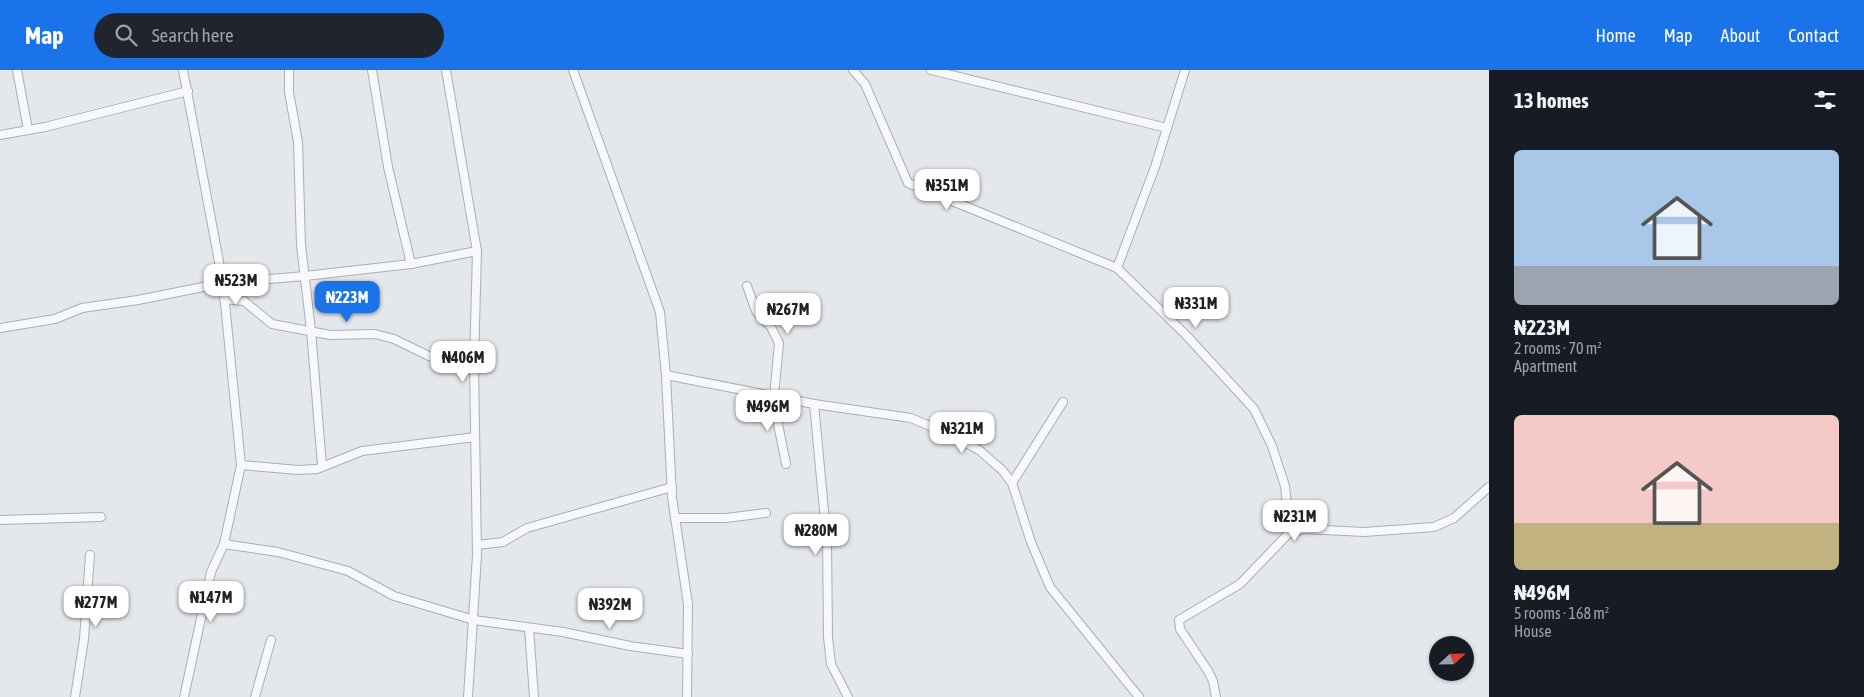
<!DOCTYPE html>
<meta charset="utf-8">
<style>
body{margin:0;font-family:"Asap Condensed",sans-serif;background:#20242c;color:#f1f3f6;height:100vh;display:flex;flex-direction:column;font-size:19px;white-space:nowrap}
*{box-sizing:border-box;margin:0}
p{font-size:16px;color:#9ea1a6}
.icon{flex:none;width:28px;height:28px;fill:none;stroke:currentColor;stroke-width:2;stroke-linecap:round;stroke-linejoin:round}
.map{position:relative;flex:1;overflow:hidden}
.side{display:flex;flex-direction:column;background:#171b24;width:375px}
.side>*{flex:none}
.needle{width:32px;rotate:68deg}
.controls{position:absolute;left:1429px;top:566px;display:grid;gap:10px}
.controls a{display:grid;place-items:center;width:45px;height:45px;border-radius:50%;background:#171b24;box-shadow:0 1px 4px #0004;font-size:25px}
.price{position:absolute;translate:-50% -42px;padding:0 11px;border-radius:10px;background:#fff;color:#222;font-size:16px;line-height:32px;filter:drop-shadow(0 1px 2px #0008)}
.price::after{content:'';position:absolute;left:50%;top:30px;width:15px;height:11px;margin-left:-8px;background:inherit;clip-path:polygon(0 0,100% 0,50% 100%)}
.price.on{background:#1a73e8;color:#fff}
ul{padding:0;list-style:none}
li{display:grid;align-content:center;gap:10px;height:265px;padding:0 25px}
li span{display:grid;place-items:center;height:155px;border-radius:8px;color:#555}
li>.icon{margin-inline-start:auto}
span .icon{width:90px;height:90px;fill:#fffc;stroke-width:1}
li b{font-size:21px}
h2{display:flex;justify-content:space-between;align-items:center;height:60px;padding:0 25px;font-size:21px}
header{display:flex;align-items:center;gap:30px;box-sizing:border-box;height:70px;padding:0 25px;background:#1a73e8;color:#fff}
header strong{font-size:24px}
nav{display:flex;gap:28px;margin-inline-start:auto;font-size:18px}
.search{width:350px;height:45px;background:#20242c;display:flex;align-items:center;gap:12px;box-sizing:border-box;padding:0 18px;border-radius:28px;color:#9ea1a6;font-size:19px}
main{display:flex;flex:1;min-height:0}
.map>svg:first-child{display:block}
.lines{fill:none;stroke-linecap:round;stroke-linejoin:round}
.street-casing{stroke:#a9aeb7;stroke-width:10}
.street{stroke:#f7f8fa;stroke-width:8}
</style>
<header>
<strong>Map</strong>
<div class="search"><svg class="icon" aria-label="search" viewBox="0 0 24 24"><circle cx="10" cy="10" r="6"/><path d="M15 15l6 6"/></svg>Search here</div>
<nav><a>Home</a><a>Map</a><a>About</a><a>Contact</a></nav>
</header>
<main>
<div class="map">
<svg width="1489" height="627" viewBox="0 0 1489 627">
<rect width="100%" height="100%" fill="#e4e7ec"/>
<g class="lines">
<defs>
<g id="street">
<polyline points="17,0 28,60"/>
<polyline points="183,0 223,213 241,395 224,474 211,502 184,627"/>
<polyline points="289,0 289,22 298,72 301,175 311,260 322,396"/>
<polyline points="372,0 388,97 411,194"/>
<polyline points="446,0 477,181 474,293 477,485 468,627"/>
<polyline points="573,0 660,242 666,305 672,427 688,534 687,627"/>
<polyline points="853,0 865,14 908,113 1117,198"/>
<polyline points="931,0 1167,58"/>
<polyline points="1185,0 1155,97 1117,198 1186,265 1254,339 1272,376 1285,416 1290,462"/>
<polyline points="0,65 45,57 188,21"/>
<polyline points="747,216 756,241 771,257 779,273 774,326"/>
<polyline points="224,229 244,231 272,254 330,265 375,264 394,269 429,286 458,292 474,293"/>
<polyline points="0,258 55,249 82,238 138,230 223,213 305,206 411,194 477,181"/>
<polyline points="666,305 814,334 911,348 951,365 979,380 1002,400 1012,413 1031,472 1050,517 1139,627"/>
<polyline points="779,327 778,354 786,394"/>
<polyline points="814,334 827,472 828,567 831,594 848,627"/>
<polyline points="241,395 298,400 317,399 362,381 475,367"/>
<polyline points="1012,413 1063,332"/>
<polyline points="675,448 726,448 766,443"/>
<polyline points="0,450 101,447"/>
<polyline points="224,474 278,482 348,501 394,526 474,550 563,562 630,576 688,584"/>
<polyline points="477,475 503,472 527,458 672,417"/>
<polyline points="529,558 534,627"/>
<polyline points="75,627 84,569 90,485"/>
<polyline points="255,627 271,570"/>
<polyline points="1216,627 1213,611 1208,601 1180,559 1179,550 1240,514 1290,462 1305,459 1364,462 1434,457 1454,448 1489,417"/>
</g>
</defs>
<use href="#street" class="street-casing"/>
<use href="#street" class="street"/>
</g>
</svg>
<div class="controls">
<a><svg class="needle" viewBox="-14 -14 28 28"><path d="M0-13l5 13h-10z" fill="#e53935"/><path d="M0 13l5-13h-10z" fill="#9ea1a6"/></svg></a>
</div>
<b class="price" style="left:947px;top:141px">₦351M</b>
<b class="price" style="left:236px;top:236px">₦523M</b>
<b class="price on" style="left:347px;top:253px">₦223M</b>
<b class="price" style="left:1196px;top:259px">₦331M</b>
<b class="price" style="left:788px;top:265px">₦267M</b>
<b class="price" style="left:463px;top:313px">₦406M</b>
<b class="price" style="left:768px;top:362px">₦496M</b>
<b class="price" style="left:962px;top:384px">₦321M</b>
<b class="price" style="left:1295px;top:472px">₦231M</b>
<b class="price" style="left:816px;top:486px">₦280M</b>
<b class="price" style="left:211px;top:553px">₦147M</b>
<b class="price" style="left:96px;top:558px">₦277M</b>
<b class="price" style="left:610px;top:560px">₦392M</b>
</div>
<section class="side">
<h2>13 homes<svg class="icon" aria-label="filters" viewBox="0 0 24 24"><path d="M4 7h16M4 17h16"/><circle cx="9" cy="7" r="2"/><circle cx="15" cy="17" r="2"/></svg></h2>
<ul>
<li><span style="background:linear-gradient(#a9c7e8 75%,#9aa5b1 0)"><svg class="icon" aria-label="home" viewBox="0 0 24 24"><path d="M3 11l9-7 9 7M6 9v11h12V9"/></svg></span><div><b>₦223M</b><p>2 rooms · 70 m²</p><p>Apartment</p></div></li>
<li><span style="background:linear-gradient(#f6c9c9 70%,#c2b280 0)"><svg class="icon" aria-label="home" viewBox="0 0 24 24"><path d="M3 11l9-7 9 7M6 9v11h12V9"/></svg></span><div><b>₦496M</b><p>5 rooms · 168 m²</p><p>House</p></div></li>
</ul>
</section>
</main>
